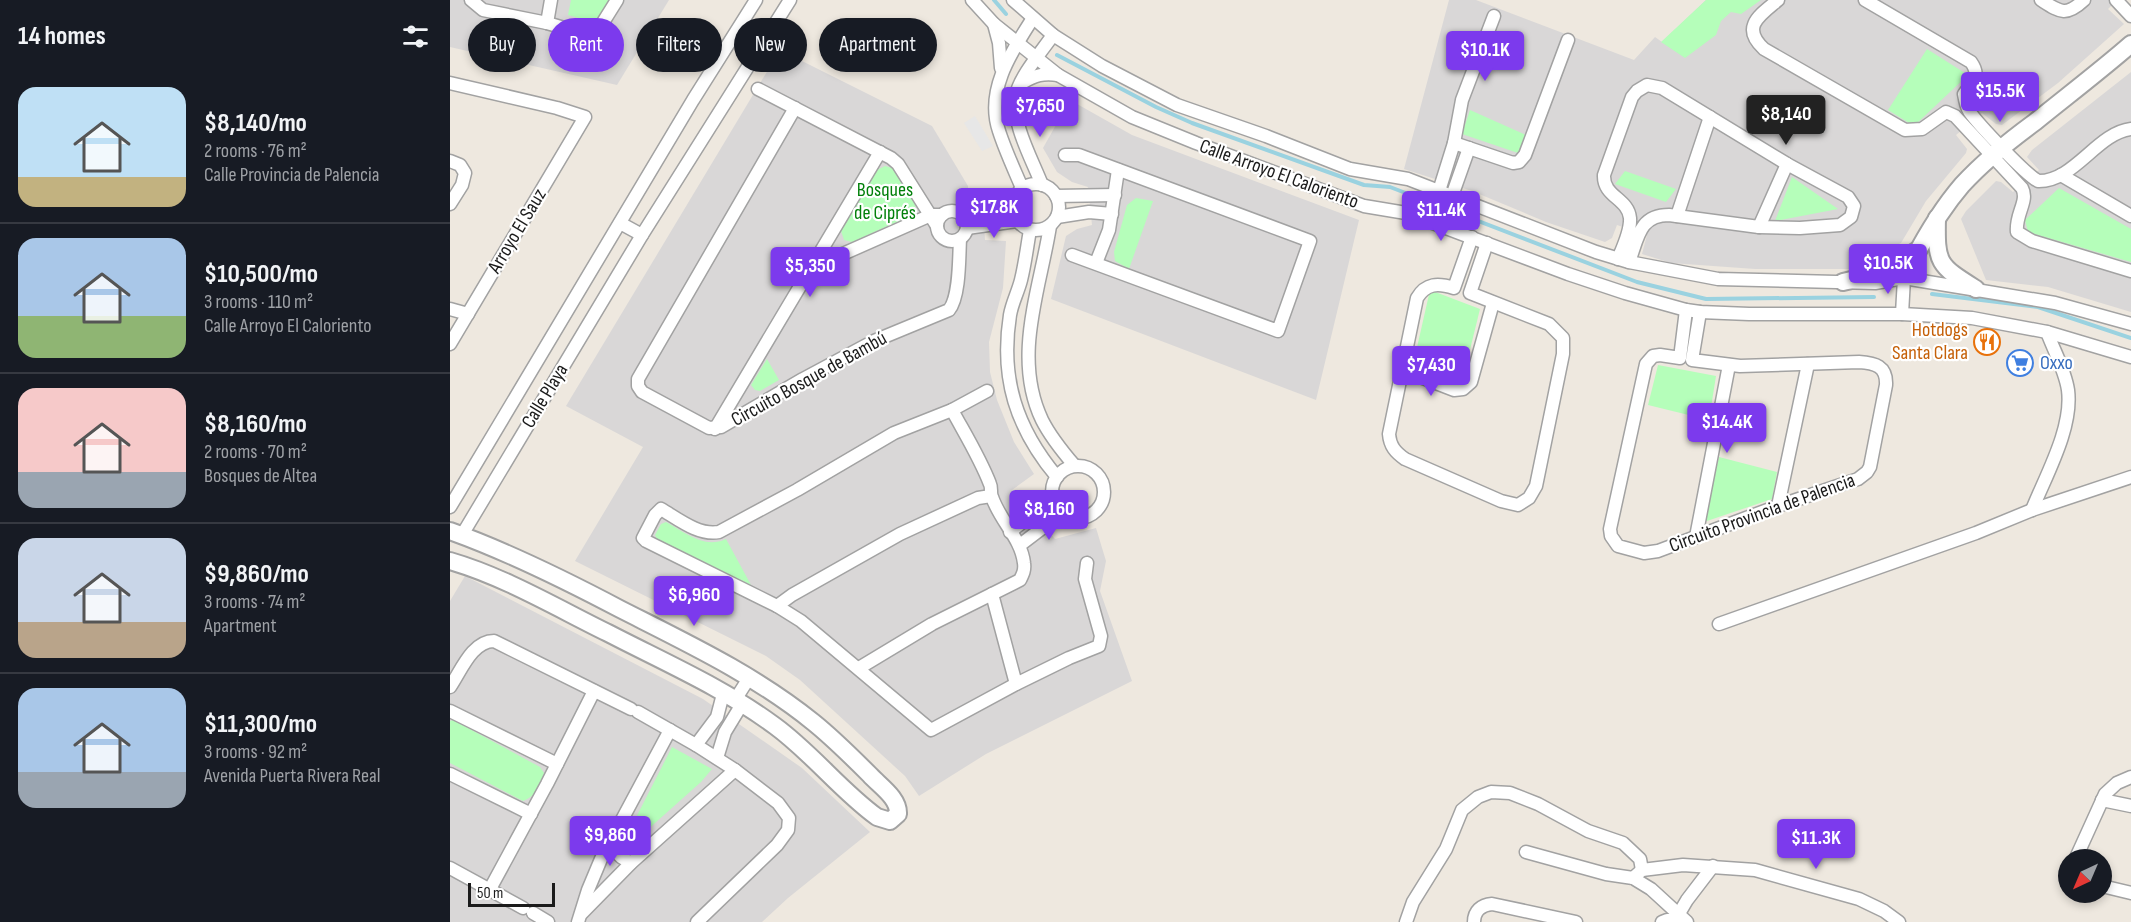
<!DOCTYPE html>
<meta charset="utf-8">
<style>
body{margin:0;font-family:"Sofia Sans Condensed",sans-serif;background:#20242c;color:#f1f3f6;height:100vh;display:flex;flex-direction:column;font-size:22px;white-space:nowrap}
*{box-sizing:border-box;margin:0}
p{font-size:20px;color:#9ea1a6}
.icon{flex:none;width:33px;height:33px;fill:none;stroke:currentColor;stroke-width:2;stroke-linecap:round;stroke-linejoin:round}
.map{position:relative;flex:1;overflow:hidden}
.panel{display:flex;flex-direction:column;background:#171b24;width:450px}
.panel>*{flex:none}
.hud{position:absolute;left:18px;top:18px;width:570px;height:54px;display:flex;gap:12px}
.needle{width:39px;rotate:224deg}
.tools{position:absolute;left:1608px;top:849px;display:grid;gap:12px}
.tools a{display:grid;place-items:center;width:54px;height:54px;border-radius:50%;background:#171b24;box-shadow:0 3px 9px #0003;font-size:30px}
.scale{position:absolute;left:18px;bottom:15px;width:87px;box-sizing:border-box;padding-left:6px;border:3px solid #1b1b1b;border-top:0;font-size:16px;line-height:21px;white-space:nowrap;color:#1b1b1b;-webkit-text-stroke:4px #fff;paint-order:stroke}
.price{position:absolute;translate:-50% -51px;padding:0 14px;border-radius:6px;background:#7c3aed;color:#fff;font-size:20px;line-height:39px;filter:drop-shadow(0 2px 3px #0008)}
.price::after{content:'';position:absolute;left:50%;top:36px;width:18px;height:14px;margin-left:-9px;background:inherit;clip-path:polygon(0 0,100% 0,50% 100%)}
.price.active{background:#222;color:#fff}
ul{padding:0;list-style:none}
li{display:flex;align-items:center;gap:18px;height:150px;padding:0 18px}
li+li{border-top:2px solid #363941}
li span{display:grid;place-items:center;flex:none;width:168px;height:120px;border-radius:18px;color:#555}
li>.icon{margin-inline-start:auto}
span .icon{width:72px;height:72px;fill:#fffc;stroke-width:1}
li b{font-size:26px}
h2{display:flex;justify-content:space-between;align-items:center;height:72px;padding:0 18px;font-size:26px}
.pill{padding:0 21px;border-radius:27px;background:#171b24;box-shadow:0 3px 9px #0003;font-size:21px;line-height:54px}
.pill.active{background:#7c3aed;color:#fff}
main{display:flex;flex:1;min-height:0}
.map>svg:first-child{display:block}
.residential{fill:#d9d7d7}
.park{fill:#b5feba}
.parking{fill:#e7e7e7}
.lines{fill:none;stroke-linecap:round;stroke-linejoin:round}
.stream{stroke:#9ad2e0;stroke-width:4}
.minor-casing{stroke:#a2a2a2;stroke-width:15}
.tertiary-casing{stroke:#a2a2a2;stroke-width:20}
.minor{stroke:#fff;stroke-width:12}
.tertiary{stroke:#fff;stroke-width:16}
.labels{text-anchor:middle;dominant-baseline:central;stroke-width:4.5;stroke-linejoin:round;paint-order:stroke}
.street-label{font-size:20px;fill:#1b1b1b;stroke:#fff}
.park-label{font-size:20px;fill:#02800a;stroke:#fff}
.food-label{font-size:20px;fill:#c56008;stroke:#fff;text-anchor:end}
.shop-label{font-size:20px;fill:#366cbe;stroke:#fff;text-anchor:start}
</style>
<main>
<section class="panel">
<h2>14 homes<svg class="icon" aria-label="filters" viewBox="0 0 24 24"><path d="M4 7h16M4 17h16"/><circle cx="9" cy="7" r="2"/><circle cx="15" cy="17" r="2"/></svg></h2>
<ul>
<li><span style="background:linear-gradient(#bfe0f5 75%,#c2b280 0)"><svg class="icon" aria-label="home" viewBox="0 0 24 24"><path d="M3 11l9-7 9 7M6 9v11h12V9"/></svg></span><div><b>$8,140/mo</b><p>2 rooms · 76 m²</p><p>Calle Provincia de Palencia</p></div></li>
<li><span style="background:linear-gradient(#a9c7e8 65%,#8fb573 0)"><svg class="icon" aria-label="home" viewBox="0 0 24 24"><path d="M3 11l9-7 9 7M6 9v11h12V9"/></svg></span><div><b>$10,500/mo</b><p>3 rooms · 110 m²</p><p>Calle Arroyo El Caloriento</p></div></li>
<li><span style="background:linear-gradient(#f6c9c9 70%,#9aa5b1 0)"><svg class="icon" aria-label="home" viewBox="0 0 24 24"><path d="M3 11l9-7 9 7M6 9v11h12V9"/></svg></span><div><b>$8,160/mo</b><p>2 rooms · 70 m²</p><p>Bosques de Altea</p></div></li>
<li><span style="background:linear-gradient(#c9d6e8 70%,#b9a48a 0)"><svg class="icon" aria-label="home" viewBox="0 0 24 24"><path d="M3 11l9-7 9 7M6 9v11h12V9"/></svg></span><div><b>$9,860/mo</b><p>3 rooms · 74 m²</p><p>Apartment</p></div></li>
<li><span style="background:linear-gradient(#a9c7e8 70%,#9aa5b1 0)"><svg class="icon" aria-label="home" viewBox="0 0 24 24"><path d="M3 11l9-7 9 7M6 9v11h12V9"/></svg></span><div><b>$11,300/mo</b><p>3 rooms · 92 m²</p><p>Avenida Puerta Rivera Real</p></div></li>
</ul>
</section>
<div class="map">
<svg width="1681" height="922" viewBox="0 0 1681 922">
<rect width="100%" height="100%" fill="#eee8df"/>
<g class="residential">
<polygon points="0,0 219,0 167,85 0,47"/>
<polygon points="999,0 1026,0 1184,60 1205,37 1212,42 1256,0 1667,0 1658,9 1674,24 1608,83 1552,125 1546,124 1532,113 1506,135 1517,149 1516,153 1476,201 1451,243 1401,269 1305,269 1221,263 1192,254 1197,235 1167,225 1162,238 1155,242 1096,222 1022,191 954,169"/>
<polygon points="330,50 482,126 518,186 518,197 532,197 535,240 556,241 553,288 539,342 540,372 547,400 564,442 584,474 562,490 605,539 646,528 656,561 650,591 682,681 536,754 469,796 455,776 350,680 316,656 125,561 193,447 116,406"/>
<polygon points="1681,72 1681,312 1598,287 1536,280 1511,219 1516,211 1546,181 1551,182 1563,192 1589,170 1577,157 1582,150"/>
<polygon points="620,100 682,135 909,220 866,400 601,299 616,236 627,229 642,225 638,187 622,182 607,172 593,148"/>
<polygon points="15,576 253,699 352,768 420,832 338,898 312,922 0,922 0,601"/>
</g>
<g class="park">
<polygon points="121,0 160,0 147,23 118,15"/>
<polygon points="1256,0 1311,0 1291,14 1281,12 1271,21 1266,35 1235,58 1211,42"/>
<polygon points="1477,49 1518,75 1464,126 1438,110"/>
<polygon points="1020,110 1076,135 1068,153 1012,134"/>
<polygon points="435,166 442,168 464,202 466,209 462,215 402,242 394,240 391,231 427,170"/>
<polygon points="1175,171 1226,189 1216,202 1165,184"/>
<polygon points="1342,177 1388,209 1325,221"/>
<polygon points="1609,188 1681,229 1681,262 1578,232 1575,220"/>
<polygon points="686,198 703,201 679,269 665,261 664,252 677,205"/>
<polygon points="980,290 1030,309 1012,382 963,365"/>
<polygon points="317,359 329,380 310,391 305,390 301,385"/>
<polygon points="1208,365 1266,376 1259,420 1198,405"/>
<polygon points="1269,457 1327,472 1322,499 1254,522"/>
<path d="M216 522C236 533 254 549 276 539L301 585 207 539 205 535 211 524Z"/>
<path d="M3 720 90 767 94 773C89 785 87 796 73 801L0 763V721Z"/>
<polygon points="222,747 262,769 251,782 177,848 172,845"/>
</g>
<polygon class="parking" points="525,116 543,146 532,151 514,123"/>
<g class="lines">
<g class="stream">
<polyline points="544,0 556,14"/>
<polyline points="607,55 706,107 742,123 914,185 940,187 1187,282 1256,299 1424,297"/>
<polyline points="1482,294 1588,307 1681,338"/>
</g>
<defs>
<g id="minor">
<polyline points="21,0 33,10 97,23 138,35 147,32 167,0"/>
<polyline points="522,0 544,24 608,75 682,117 746,143 914,206 956,213 1118,274 1175,293 1236,310 1250,312 1299,314 1452,314 1522,318 1597,332 1681,357"/>
<polyline points="563,0 603,35 652,66 727,105 816,136 900,169 958,179 1146,252 1179,262 1268,279 1425,283 1454,278 1605,303 1681,324"/>
<path d="M1328 0C1310 15 1290 27 1314 49L1455 130 1472 129 1496 112 1505 116 1572 188C1579 201 1565 214 1567 232L1582 241 1681 271"/>
<path d="M1415 0 1521 62C1531 76 1523 82 1514 94 1515 100 1516 106 1519 111 1528 124 1575 174 1588 181 1624 182 1647 133 1681 129"/>
<path d="M1591 0C1610 12 1616 17 1634 0"/>
<polyline points="1666,0 1681,16"/>
<polyline points="97,23 101,0"/>
<polyline points="544,24 549,43 551,68"/>
<polyline points="0,83 107,108 135,117 0,344"/>
<path d="M572 83C585 75 593 73 608 75"/>
<polyline points="308,89 441,158 448,164 487,226"/>
<path d="M345 108 188 379V386L192 392 259 428 271 427 353 379 424 341 499 310C510 297 509 256 510 239"/>
<polyline points="1004,143 1063,163 1069,162 1075,155 1118,40"/>
<polyline points="615,155 629,155 860,241 828,331 622,255"/>
<polyline points="0,161 10,165 15,173 12,185 0,204"/>
<polyline points="1611,175 1681,216"/>
<circle cx="586" cy="207" r="23"/>
<path d="M592 185C582 159 561 123 566 95 570 76 592 51 603 35"/>
<path d="M572 188C564 169 555 150 549 131 535 90 562 51 583 18"/>
<polyline points="989,191 1004,143 1012,100 1044,16"/>
<polyline points="606,196 665,195"/>
<polyline points="1002,196 1019,148"/>
<circle cx="502" cy="226" r="15"/>
<polyline points="513,215 562,205"/>
<polyline points="1227,216 1260,117"/>
<polyline points="607,217 639,212 662,214"/>
<polyline points="170,223 192,235"/>
<path d="M600 226C590 290 562 357 592 420 600 436 612 451 624 465"/>
<polyline points="1309,227 1337,164"/>
<polyline points="517,228 567,221"/>
<path d="M580 230C577 247 575 264 571 280 568 292 562 303 560 315 550 378 566 428 607 477"/>
<path d="M1022 237 1004 288C988 283 976 283 967 298L939 434C940 446 945 452 955 459L1051 501 1068 505 1079 498 1086 486 1113 354V338L1099 324 1020 293 1037 243"/>
<path d="M1168 259C1173 247 1181 231 1180 218 1178 198 1153 197 1154 175L1182 97 1187 91 1197 85 1212 88 1337 164 1398 197 1404 206 1401 217 1390 225 1350 228 1309 227 1219 215C1189 215 1188 238 1179 262"/>
<polyline points="646,263 659,230 668,170"/>
<polyline points="361,268 481,215 492,215"/>
<polyline points="0,309 18,314"/>
<path d="M1236 310 1230 358 1210 355 1203 356 1196 364 1160 529 1161 536 1168 546 1194 553 1208 551 1328 506 1408 479 1417 472 1420 467 1436 385C1437 366 1425 363 1409 362L1290 366 1242 360 1250 312"/>
<polyline points="1452,314 1454,278"/>
<polyline points="952,370 1004,390 1013,389 1021,382 1043,303"/>
<path d="M537 391 502 410 444 433 347 490 269 532C249 536 228 519 211 509L205 515 193 538 196 541 327 606 351 621 481 730 566 684 619 658 649 646 651 636 635 579 637 563"/>
<polyline points="265,429 430,152"/>
<circle cx="628" cy="492" r="26"/>
<polyline points="1328,506 1358,364"/>
<polyline points="0,507 243,100 306,0"/>
<path d="M1582 510C1596 475 1623 428 1618 390 1615 370 1604 351 1597 332"/>
<polyline points="560,532 603,498"/>
<polyline points="12,535 192,235 340,0"/>
<polyline points="1246,537 1279,365"/>
<polyline points="570,545 612,513"/>
<polyline points="542,594 566,684"/>
<polyline points="327,606 342,595 450,534 528,498 541,496"/>
<polyline points="1269,624 1526,533 1582,510 1681,477"/>
<path d="M409 668 482 624 570 580C573 574 575 570 574 563 571 538 550 521 542 497 540 493 542 488 540 484 530 458 515 434 502 410"/>
<path d="M0 687C11 671 22 641 44 641L181 709"/>
<polyline points="285,700 299,678"/>
<polyline points="0,711 107,764"/>
<polyline points="188,712 246,745 285,770 328,803 339,818 338,830 327,845 247,922"/>
<polyline points="246,745 267,717 273,694"/>
<polyline points="267,758 275,732 292,704"/>
<polyline points="0,774 81,814"/>
<polyline points="1652,800 1681,806"/>
<polyline points="159,845 171,857 181,863"/>
<polyline points="1076,852 1156,874 1183,878 1201,889 1237,922"/>
<polyline points="1625,860 1655,794 1667,783 1681,777"/>
<polyline points="0,868 73,908"/>
<polyline points="1183,878 1192,870 1233,865 1305,870 1409,899 1434,911 1449,922"/>
<polyline points="1652,886 1681,893"/>
<polyline points="40,889 97,784 144,691"/>
<polyline points="83,913 98,922"/>
<polyline points="132,913 181,863 285,770"/>
<polyline points="128,922 138,890 151,859 220,730"/>
<polyline points="956,922 963,902 996,849 1012,810 1028,797 1041,792 1060,793 1088,804 1138,831 1173,843 1190,859 1192,870"/>
<path d="M1024 922C1024 911 1031 905 1042 904L1126 922"/>
<polyline points="1212,922 1217,920 1223,920"/>
<polyline points="1224,922 1237,900 1263,866"/>
</g>
<g id="tertiary">
<path d="M1487 218C1486 264 1488 265 1526 289"/>
<path d="M1454 278C1470 245 1488 213 1512 185 1534 161 1559 141 1585 122 1617 96 1650 71 1681 44"/>
<polyline points="1393,282 1435,272 1466,251"/>
<path d="M0 531C59 552 115 580 170 609 237 643 305 675 363 722 383 738 402 757 420 775 430 786 449 798 448 814L440 821 427 817C391 791 362 753 325 726 274 688 214 662 158 633 107 608 55 577 0 561"/>
</g>
</defs>
<use href="#minor" class="minor-casing"/>
<use href="#tertiary" class="tertiary-casing"/>
<use href="#minor" class="minor"/>
<use href="#tertiary" class="tertiary"/>
</g>
<defs>
<symbol id="restaurant-ring" viewBox="-11 -11 22 22"><circle r="9.5" fill="#fff" stroke="#e8710a" stroke-width="1.5"/><path d="M-5-6h1v4h1v-4h1v4h1v-4h1v5L-1.5 .5V6h-2V.5L-5-1ZM5-6V6H3V1.5H1.5Q1.5-4 5-6Z" fill="#e8710a"/></symbol>
<symbol id="supermarket-ring" viewBox="-11 -11 22 22"><circle r="9.5" fill="#fff" stroke="#3f7fe0" stroke-width="1.5"/><path d="M-6-5.5h2.5l.6 2H6L4.5 2H-2.5L-4.4-4H-6ZM-1.5 3.2a1.3 1.3 0 1 0 .1 0ZM3 3.2a1.3 1.3 0 1 0 .1 0Z" fill="#3f7fe0"/></symbol>
</defs>
<g fill-rule="evenodd">
<use href="#restaurant-ring" x="1522" y="327" width="30" height="30"/>
<use href="#supermarket-ring" x="1555" y="348" width="30" height="30"/>
</g>
<g class="labels">
<g class="street-label">
<text transform="translate(829 174) rotate(20)">Calle Arroyo El Caloriento</text>
<text transform="translate(67 231) rotate(-59)">Arroyo El Sauz</text>
<text transform="translate(359 379) rotate(-29)">Circuito Bosque de Bambú</text>
<text transform="translate(95 396) rotate(-59)">Calle Playa</text>
<text transform="translate(1312 513) rotate(-20)">Circuito Provincia de Palencia</text>
</g>
<g class="park-label">
<text x="435" y="190">Bosques<tspan x="435" dy="23">de Ciprés</tspan></text>
</g>
<g class="food-label">
<text x="1518" y="330">Hotdogs<tspan x="1518" dy="23">Santa Clara</tspan></text>
</g>
<g class="shop-label">
<text x="1590" y="363">Oxxo</text>
</g>
</g>
</svg>
<div class="tools">
<a><svg class="needle" viewBox="-14 -14 28 28"><path d="M0-13l5 13h-10z" fill="#e53935"/><path d="M0 13l5-13h-10z" fill="#9ea1a6"/></svg></a>
</div>
<div class="scale">50 m</div>
<b class="price" style="left:1035px;top:82px">$10.1K</b>
<b class="price" style="left:1550px;top:123px">$15.5K</b>
<b class="price" style="left:590px;top:138px">$7,650</b>
<b class="price active" style="left:1336px;top:146px">$8,140</b>
<b class="price" style="left:544px;top:239px">$17.8K</b>
<b class="price" style="left:991px;top:242px">$11.4K</b>
<b class="price" style="left:1438px;top:295px">$10.5K</b>
<b class="price" style="left:360px;top:298px">$5,350</b>
<b class="price" style="left:981px;top:397px">$7,430</b>
<b class="price" style="left:1277px;top:454px">$14.4K</b>
<b class="price" style="left:599px;top:541px">$8,160</b>
<b class="price" style="left:244px;top:627px">$6,960</b>
<b class="price" style="left:160px;top:867px">$9,860</b>
<b class="price" style="left:1366px;top:870px">$11.3K</b>
<div class="hud">
<a class="pill">Buy</a>
<a class="pill active">Rent</a>
<a class="pill">Filters</a>
<a class="pill">New</a>
<a class="pill">Apartment</a>
</div>
</div>
</main>
